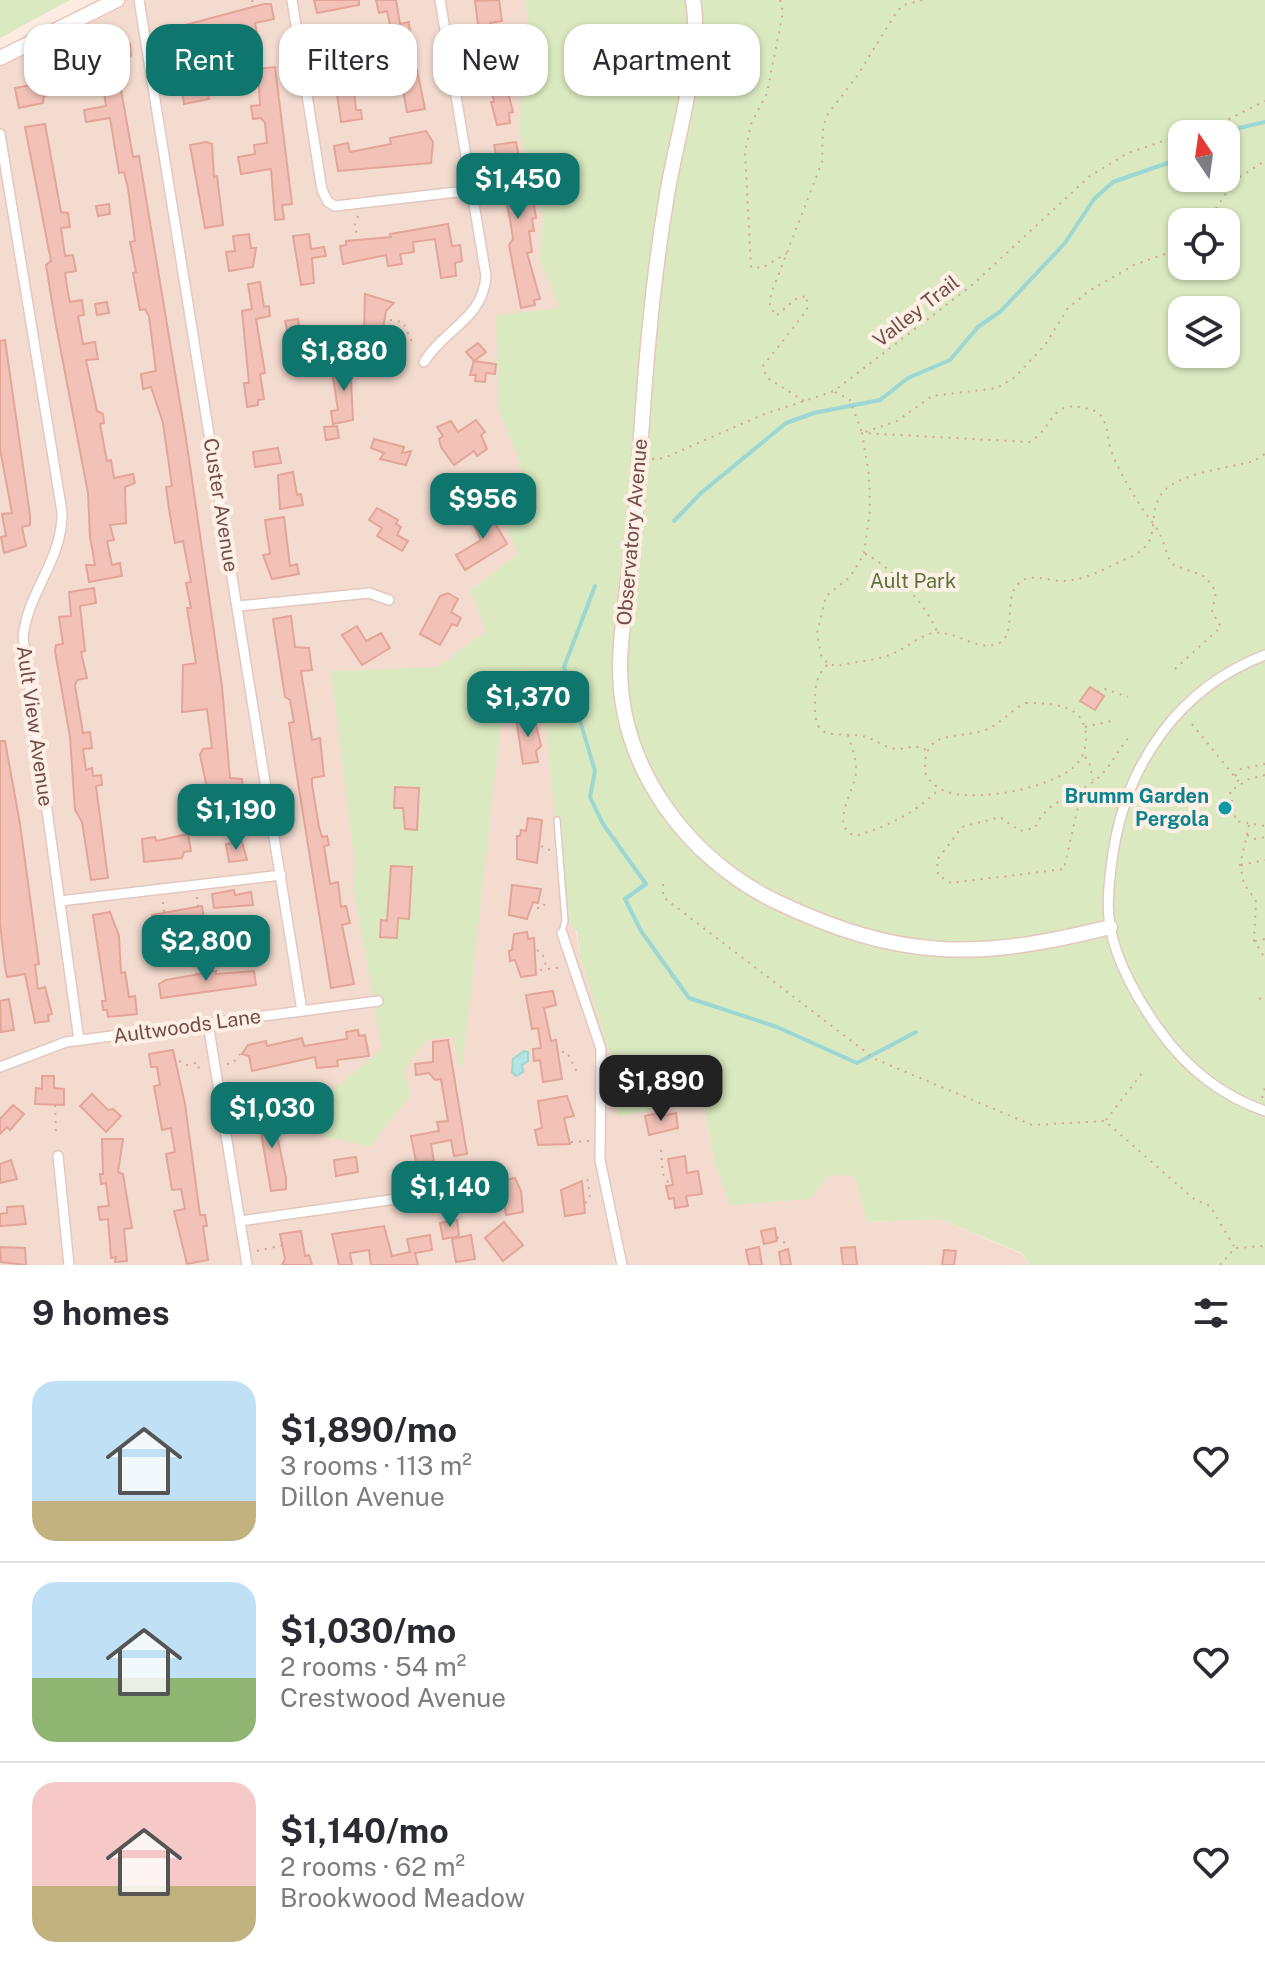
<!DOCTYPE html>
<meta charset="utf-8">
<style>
body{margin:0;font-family:"Public Sans",sans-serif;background:#f7f7f7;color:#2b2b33;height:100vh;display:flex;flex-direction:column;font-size:30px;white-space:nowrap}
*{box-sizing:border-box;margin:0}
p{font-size:26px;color:#7c7c81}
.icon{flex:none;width:44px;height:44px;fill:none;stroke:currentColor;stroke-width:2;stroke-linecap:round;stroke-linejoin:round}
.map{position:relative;height:1265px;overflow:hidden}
.sheet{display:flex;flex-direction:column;background:#fff;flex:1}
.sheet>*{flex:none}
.top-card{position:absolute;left:24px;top:24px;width:800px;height:72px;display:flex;gap:16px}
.needle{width:52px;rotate:347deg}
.buttons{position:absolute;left:1168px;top:120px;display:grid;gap:16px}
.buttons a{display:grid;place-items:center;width:72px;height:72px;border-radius:16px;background:#fff;box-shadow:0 2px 6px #0004;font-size:40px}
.price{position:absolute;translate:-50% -68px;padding:0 18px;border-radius:16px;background:#0f766e;color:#fff;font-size:26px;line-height:52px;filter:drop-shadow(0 2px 4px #0008)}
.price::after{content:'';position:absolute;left:50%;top:48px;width:24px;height:18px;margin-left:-12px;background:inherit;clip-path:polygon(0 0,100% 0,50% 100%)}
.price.current{background:#222;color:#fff}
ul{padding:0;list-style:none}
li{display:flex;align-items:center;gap:24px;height:200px;padding:0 32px}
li+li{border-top:2px solid #e1e1e2}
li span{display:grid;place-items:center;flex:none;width:224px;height:160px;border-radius:24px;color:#555}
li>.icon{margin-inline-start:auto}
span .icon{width:96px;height:96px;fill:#fffc;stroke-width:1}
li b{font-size:34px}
h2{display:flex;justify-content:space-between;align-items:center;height:96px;padding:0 32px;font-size:34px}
.pill{padding:0 28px;border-radius:24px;background:#fff;box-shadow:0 2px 6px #0004;font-size:28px;line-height:72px}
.pill.current{background:#0f766e;color:#fff}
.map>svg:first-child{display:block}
.residential{fill:#f4dbcf}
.green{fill:#dae9bf;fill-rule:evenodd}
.water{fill:#b5e5e2;stroke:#9cd7d3;stroke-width:2}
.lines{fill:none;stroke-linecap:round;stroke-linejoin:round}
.stream{stroke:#9cd7d3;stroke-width:4}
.building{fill:#f2c2b8;stroke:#e4a598;stroke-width:2}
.lane-casing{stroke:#e2c8bf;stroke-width:8}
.street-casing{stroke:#e2c8bf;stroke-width:12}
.secondary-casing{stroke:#e7c7bc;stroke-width:17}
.path{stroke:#d6a59c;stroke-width:2;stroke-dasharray:2 6;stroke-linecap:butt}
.lane{stroke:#fff;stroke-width:5}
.street{stroke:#fff;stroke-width:9}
.secondary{stroke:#fff;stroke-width:14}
.culture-dot{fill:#0f9aa8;stroke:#fff0e6;stroke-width:3}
.labels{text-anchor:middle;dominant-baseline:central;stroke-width:8;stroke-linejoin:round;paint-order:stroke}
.street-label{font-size:20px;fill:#734e48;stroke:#fff0e6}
.park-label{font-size:20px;fill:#59733d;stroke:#fff0e6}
.culture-label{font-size:20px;font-weight:bold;fill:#0d838f;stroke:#fff0e6;text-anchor:end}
</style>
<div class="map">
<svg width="1265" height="1265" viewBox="0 0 1265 1265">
<rect width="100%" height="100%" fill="#fcebe0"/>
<polygon class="residential" points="117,0 526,0 538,72 563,293 532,437 512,498 518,554 471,590 525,669 542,685 557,820 580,956 611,1057 614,1108 701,1091 714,1161 854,1176 867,1222 939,1219 1022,1254 1030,1265 0,1265 0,59"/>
<g class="green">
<polygon points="0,0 70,0 0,38"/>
<path d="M525 0H1265V1265H1030L1022 1253 939 1219 867 1222 854 1176 829 1175 811 1199 730 1205 714 1161 703 1102 618 1116V1108L614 1109 611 1057 580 956 577 931 565 921 542 685 525 669 505 686 462 1071 452 1036 426 1040 404 1070 410 1095 370 1147 323 1136V1098L382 1049 353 884 355 867 331 671 438 667 486 631 471 590 518 554 501 514 455 502 522 475 519 460 498 408 496 315 560 308 540 260 543 214 520 134 521 85 536 74ZM1182 134H1226V178H1182ZM1182 222H1226V266H1182ZM1182 310H1226V354H1182Z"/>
</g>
<polygon class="water" points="524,1051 528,1052 528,1061 522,1065 523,1072 516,1076 512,1072 513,1059"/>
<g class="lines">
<g class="stream">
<polyline points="1226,141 1239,128 1265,122"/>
<polyline points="674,521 701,493 786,423 814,413 880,400 908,378 950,360 978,327 1001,311 1065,243 1094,199 1113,182 1182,158"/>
<polyline points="595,586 564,667 595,771 590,797 603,824 646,884 625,899 641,931 689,998 777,1027 857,1063 916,1032"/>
</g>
</g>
<g class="building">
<polygon points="314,0 359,0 359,5 317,13"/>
<polygon points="376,0 396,0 400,24 409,22 412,52 401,53 400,47 395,47 387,11 379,13"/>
<polygon points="499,0 502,21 490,23 493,42 504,40 508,68 503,69 504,77 513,112 509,113 510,123 497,125 491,102 494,102 490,80 486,70 482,71 479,57 482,56 475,1"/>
<polygon points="264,4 271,4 274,19 255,23 261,55 248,57 244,36 175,47 167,47 167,41 160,42 159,32"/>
<polygon points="130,44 131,56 106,63 110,85 95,88 94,82 68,86 67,92 44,96 43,103 19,108 15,88 48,82 47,72 67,69 68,74 93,70 90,50"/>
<polygon points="356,48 361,82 353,83 356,110 361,110 362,119 341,122 334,73 334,64 338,63 336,50"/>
<polygon points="275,67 292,204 282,205 284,219 275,220 271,169 241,174 238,157 255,154 254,145 267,143 265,123 261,118 253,119 251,106 260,105 258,69"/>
<polygon points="417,70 425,109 407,112 400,73"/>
<polygon points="204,80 209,99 184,104 181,83"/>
<polygon points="121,90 133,157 139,156 187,445 222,687 230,778 242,779 243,790 239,791 244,821 216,830 200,755 203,749 212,748 207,709 182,712 183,665 196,663 187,608 191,608 186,583 191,582 183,541 175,543 169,509 166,487 172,486 163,423 151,387 143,389 141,374 156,371 149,316 145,309 140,310 133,273 136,272 130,242 135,241 128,188 124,172 119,173 110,118 86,122 84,110 106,106 104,92"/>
<polygon points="45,124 61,212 68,213 70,227 61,228 65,256 73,255 76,271 65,273 68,293 70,302 82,300 84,315 78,316 83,344 95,342 98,359 86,360 97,411 103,414 104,423 100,424 107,461 111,460 114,478 133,474 135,483 125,487 126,523 110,525 114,540 107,541 112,565 120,563 122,576 89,582 86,565 95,565 90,537 88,493 55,320 46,265 51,261 25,127"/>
<polygon points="426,131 433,142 431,163 338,171 334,146 348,143 350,152 391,144 390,138"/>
<polygon points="206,142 212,144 214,177 217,176 223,225 205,228 190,145"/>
<polygon points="516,142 527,200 533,199 536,218 532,219 534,231 529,231 532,252 527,253 540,299 534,300 535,305 521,308 509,245 513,239 510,219 494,145"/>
<polygon points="109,204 110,214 98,216 96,206"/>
<polygon points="448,224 452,246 460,245 462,261 455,263 456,276 441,278 435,239 413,242 414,252 400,254 402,264 388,266 386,255 343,264 340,246 346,245 346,241 391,237 390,234"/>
<polygon points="249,234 251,248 256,248 253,267 229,271 226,252 235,251 233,236"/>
<polygon points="309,234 311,249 324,247 326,256 312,258 314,283 301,285 293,236"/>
<polygon points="260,282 264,307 269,306 270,316 256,319 265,373 260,374 264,399 258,400 258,405 247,407 244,383 249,383 242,311 252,309 248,284"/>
<polygon points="365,294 394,303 386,311 382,335 364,332"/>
<polygon points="107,302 109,313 97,315 95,304"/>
<polygon points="298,319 300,331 288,333 285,321"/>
<polygon points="5,340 30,515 30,525 22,527 26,546 4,553 1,537 6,536 2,514 12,513 0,449 0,341"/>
<polygon points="478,343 486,352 474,361 496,364 495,374 486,373 485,382 475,381 476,375 470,375 474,361 466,352"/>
<polygon points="345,361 357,365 351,381 353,420 333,424 331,411 338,410 332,371 341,368"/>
<polygon points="476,420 485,432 481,435 487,449 477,456 474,451 454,465 441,447 439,439 443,436 437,427 451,421 458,432"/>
<polygon points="337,426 339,438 326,440 324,427"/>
<polygon points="374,439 404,447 402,453 411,451 406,465 380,459 384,453 371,448"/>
<polygon points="278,448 281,463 255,467 253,452"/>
<polygon points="293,472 297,495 301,494 303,505 280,509 278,475"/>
<polygon points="377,508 398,520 396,524 401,527 397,535 408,541 402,551 377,536 382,528 369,520"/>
<polygon points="488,511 507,544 465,570 456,555 481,540 471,520"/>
<polygon points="284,517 290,566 297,564 299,574 272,579 263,555 270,554 265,520"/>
<polygon points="94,588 96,603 80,606 85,651 81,652 87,678 77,680 75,686 83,733 90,732 92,748 83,749 86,770 92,768 93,776 101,775 102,785 96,786 108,878 91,880 82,822 75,810 70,737 55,651 56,645 63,644 59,617 71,616 69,592"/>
<polygon points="448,593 458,599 451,612 461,618 457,626 452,624 440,645 420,634 440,596"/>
<polygon points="291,616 295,647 309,648 312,670 301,671 312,740 320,738 324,776 312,778 312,784 319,827 322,837 327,836 329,845 324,846 330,884 338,882 341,907 346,906 350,923 342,925 354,984 331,988 295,764 289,723 294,722 290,700 285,697 273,619"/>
<polygon points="357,626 366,641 381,633 390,648 362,665 342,635"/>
<polygon points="1090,687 1104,696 1095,710 1080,701"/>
<polygon points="534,716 541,746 536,751 538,762 523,764 516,718"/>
<polygon points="0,741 5,741 20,824 39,964 35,965 38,989 45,987 52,1014 48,1015 49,1021 35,1023 25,974 7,977 5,967 0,924"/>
<polygon points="395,787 419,788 417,830 405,829 403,808 394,808"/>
<polygon points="528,818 542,820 537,863 517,859 517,836 520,836 521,830 526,831"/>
<polygon points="188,834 191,851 184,852 182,858 144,862 142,839 155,837 156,841"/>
<polygon points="242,842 247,860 229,862 226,844"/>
<polygon points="391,866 412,867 409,919 398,918 397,938 380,937 381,920 387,921"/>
<polygon points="512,885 541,889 538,903 533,902 527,919 509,915"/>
<polygon points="234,890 235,895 251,892 253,905 214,908 212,894"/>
<polygon points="202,906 206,931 188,934 186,926 155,931 152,915"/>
<polygon points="110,912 119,936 121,973 125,972 129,997 135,996 137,1014 108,1017 107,1010 103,1010 102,1001 106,1001 93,915"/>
<polygon points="527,932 528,939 534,938 536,975 521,977 515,960 510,961 509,951 512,950 514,934"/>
<polygon points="247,935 266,942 261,957 242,950"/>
<polygon points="216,971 216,974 254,971 256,985 161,998 159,984 166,980"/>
<polygon points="553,991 556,1005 544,1008 551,1041 556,1040 562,1079 543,1082 540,1060 534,1061 533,1049 541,1048 538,1028 532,1029 526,995"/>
<polygon points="9,999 14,1030 1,1032 0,1001"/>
<polygon points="358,1030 359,1036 365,1035 369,1056 337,1060 338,1066 317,1068 315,1057 252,1071 249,1056 242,1054 248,1045 266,1041 267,1046 302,1038 304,1046 347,1039 346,1032"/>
<polygon points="448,1040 467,1154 454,1156 451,1140 431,1144 434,1161 416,1162 411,1136 439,1131 437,1122 448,1121 441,1079 435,1080 429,1073 416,1075 415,1064 433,1062 433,1042"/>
<polygon points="173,1050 185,1104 200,1215 205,1215 207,1226 203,1226 208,1260 187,1264 174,1211 185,1209 181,1189 172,1190 166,1154 175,1152 171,1128 162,1130 154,1086 160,1085 157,1067 151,1067 149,1054"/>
<polygon points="42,1076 54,1076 54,1088 64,1089 64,1105 35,1104 36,1088 42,1089"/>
<polygon points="92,1094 108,1110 113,1109 121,1116 106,1132 80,1106"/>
<polygon points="567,1096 574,1116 564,1118 570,1144 538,1145 535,1130 542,1128 538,1101"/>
<polygon points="13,1105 24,1114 10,1130 7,1127 0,1134 0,1119"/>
<polygon points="271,1106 286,1178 286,1189 271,1191 257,1109"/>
<polygon points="662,1112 662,1116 676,1113 678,1128 649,1135 645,1116"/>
<polygon points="102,1139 123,1139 118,1172 123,1174 132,1228 124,1229 127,1261 115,1262 116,1257 111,1258 108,1219 100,1220 98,1207 109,1206 106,1183 101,1184 100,1174 103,1174"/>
<polygon points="685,1156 687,1173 698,1171 702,1194 686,1196 688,1206 675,1208 674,1198 669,1199 666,1186 673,1185 668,1159"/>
<polygon points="356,1157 358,1172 336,1176 334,1160"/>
<polygon points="11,1160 17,1179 0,1183 0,1164"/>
<polygon points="515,1178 521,1191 523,1212 506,1215 503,1195 492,1197 490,1183"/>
<polygon points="582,1181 585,1213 565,1216 561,1190"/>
<polygon points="23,1206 26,1224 0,1226 0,1214 7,1213 7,1207"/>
<polygon points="457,1220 459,1236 443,1239 440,1223"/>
<polygon points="504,1222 523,1245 503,1261 485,1238"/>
<polygon points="384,1226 392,1256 410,1252 407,1239 430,1235 432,1250 415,1253 418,1265 371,1265 369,1250 350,1253 352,1265 339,1265 332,1234"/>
<polygon points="775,1228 777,1241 764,1244 761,1231"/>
<polygon points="301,1231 305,1256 309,1255 312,1265 282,1265 285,1259 280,1234"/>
<polygon points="471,1235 475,1259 456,1262 452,1239"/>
<polygon points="0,1247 25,1248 26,1265 1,1262"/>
<polygon points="759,1247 762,1265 749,1265 746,1250"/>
<polygon points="855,1247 857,1265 843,1265 841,1248"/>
<polygon points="788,1249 791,1265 781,1265 779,1252"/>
<polygon points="944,1250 956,1251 954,1265 942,1265"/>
</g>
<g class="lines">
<defs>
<polyline id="lane" points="557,820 565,921 562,932"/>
<g id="street">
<polyline points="139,0 302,1011"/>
<polyline points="292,0 322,190 328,202 335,206 474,190"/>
<path d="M0 134 62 512C63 560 27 592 23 638L79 1040"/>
<path d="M424 362C444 329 483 319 486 276L440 0"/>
<polyline points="238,606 369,593 389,600"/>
<path d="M1265 655C1179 688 1127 763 1113 853 1110 876 1106 903 1110 926 1116 962 1139 1002 1160 1031 1186 1067 1222 1096 1265 1111"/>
<polyline points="60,901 281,875"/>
<polyline points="562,933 601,1049 600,1160 622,1265"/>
<polyline points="208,1023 247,1265"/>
<polyline points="0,1067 66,1042 378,1001"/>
<polyline points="58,1156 69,1265"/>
<polyline points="240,1221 474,1188"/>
</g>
<g id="secondary">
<path d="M693 0C703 55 676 138 667 195 649 300 643 405 636 511 632 561 622 611 620 662 618 766 686 858 777 902 902 961 979 960 1110 927"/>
<polyline points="0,58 117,0"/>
</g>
</defs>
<use href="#lane" class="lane-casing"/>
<use href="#street" class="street-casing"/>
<use href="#secondary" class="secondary-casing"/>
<g class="path">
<polyline points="252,0 253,4"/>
<polyline points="780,0 783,12 767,93 751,124 745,152 751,267 762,268 787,253"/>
<polyline points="358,216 354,227 359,238"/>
<polyline points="1207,222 1235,180 1265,161"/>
<polyline points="390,320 403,322 412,342"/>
<polyline points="835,392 850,400 862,433 897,421 932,396 997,388 1015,377 1045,345 1068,308 1089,291 1134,265 1182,248"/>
<polyline points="804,401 766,377 763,366 807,310 807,296 797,298 776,316 770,306 771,294 822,162 823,127 828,114 857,76 896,13 903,5 922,0"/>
<polyline points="652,459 664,458 762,415 834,391 971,286 1090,176 1128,153 1229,119 1265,101"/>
<path d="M865 554C889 564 929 608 937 632"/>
<path d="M827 665C815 678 815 688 815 705 814 744 836 731 862 736 874 738 884 748 897 749 909 749 914 743 926 750"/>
<path d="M1175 669 1221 627 1212 612 1216 592 1206 577 1172 564C1165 552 1162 533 1153 523 1141 509 1119 472 1112 453 1106 438 1110 425 1098 412 1047 394 1059 425 1029 442L862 433 869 475 870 510 864 554 850 577 826 596 817 633 821 655 828 664 837 666C856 661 879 661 896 652 908 647 921 634 934 633 956 630 978 653 999 643 1018 634 1002 599 1019 583 1030 573 1046 580 1060 581 1086 581 1105 568 1128 558 1166 543 1144 516 1163 492 1179 473 1229 468 1254 461L1265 454"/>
<polyline points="1097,692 1105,689 1128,697"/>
<path d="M1026 703C1052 703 1086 704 1086 738 1086 749 1082 759 1075 766 1051 788 982 801 951 793 940 791 933 784 926 776 919 724 961 742 990 728 1003 721 1012 709 1026 703Z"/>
<polyline points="1192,724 1239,782"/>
<polyline points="1085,727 1111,721"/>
<path d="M848 735C852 748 857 760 856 773 854 792 829 826 855 836 887 827 915 813 938 790"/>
<polyline points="1085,757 1089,761 1093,780"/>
<polyline points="1265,775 1249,779 1230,791 1236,821 1265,826"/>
<polyline points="1235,776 1241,769 1265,764"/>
<path d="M1081 793 1064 869 951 883 938 875 937 860 962 827 1000 817 1020 831 1035 828C1047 797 1081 797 1103 773 1112 763 1120 748 1129 737"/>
<polyline points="1222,808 1232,806"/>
<polyline points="1249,825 1240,865 1244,884 1256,901 1254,941 1265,958"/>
<polyline points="1247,835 1255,839 1265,837"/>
<polyline points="541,846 550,850"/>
<polyline points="1241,865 1265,860"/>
<polyline points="663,884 663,897 875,1059 1032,1125 1105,1121 1194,1199 1210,1206 1235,1248"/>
<polyline points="197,897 198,907"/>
<polyline points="163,902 164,912"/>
<polyline points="537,908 542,908 548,899"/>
<polyline points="1255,941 1265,939"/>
<polyline points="537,950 542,953 547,969"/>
<polyline points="540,970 564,967"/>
<polyline points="1259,999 1265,997"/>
<polyline points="562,1052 567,1052 579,1076"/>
<polyline points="179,1061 187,1065 195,1063 196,1068 204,1067"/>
<polyline points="227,1064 233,1063 240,1054"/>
<polyline points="1262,1098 1265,1088"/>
<polyline points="55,1105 56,1134"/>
<polyline points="1106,1120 1142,1073"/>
<polyline points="571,1142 590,1141"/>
<polyline points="661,1150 663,1174 669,1184"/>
<polyline points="585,1203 590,1198 587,1175"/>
<polyline points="777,1237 790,1247"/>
<polyline points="257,1251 284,1245"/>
<polyline points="1220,1265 1235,1248 1265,1246"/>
</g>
<use href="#lane" class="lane"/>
<use href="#street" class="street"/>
<use href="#secondary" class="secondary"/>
</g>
<circle class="culture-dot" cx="1225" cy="808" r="8"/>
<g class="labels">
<g class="street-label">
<text transform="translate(916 311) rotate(-38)">Valley Trail</text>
<text transform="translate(221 505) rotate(81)">Custer Avenue</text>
<text transform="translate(632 532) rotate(-85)">Observatory Avenue</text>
<text transform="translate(35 726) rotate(82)">Ault View Avenue</text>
<text transform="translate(187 1026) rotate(-8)">Aultwoods Lane</text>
</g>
<g class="park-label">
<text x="913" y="581">Ault Park</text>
</g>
<g class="culture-label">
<text x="1209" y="796">Brumm Garden<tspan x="1209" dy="23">Pergola</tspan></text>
</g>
</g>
</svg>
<div class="buttons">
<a><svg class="needle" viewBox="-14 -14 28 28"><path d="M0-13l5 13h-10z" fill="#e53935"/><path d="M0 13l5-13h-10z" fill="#7c7c81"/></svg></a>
<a><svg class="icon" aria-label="locate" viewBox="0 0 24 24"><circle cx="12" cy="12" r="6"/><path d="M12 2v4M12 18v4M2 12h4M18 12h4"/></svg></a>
<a><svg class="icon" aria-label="layers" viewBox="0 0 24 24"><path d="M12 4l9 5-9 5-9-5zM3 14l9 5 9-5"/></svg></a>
</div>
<b class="price" style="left:518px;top:221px">$1,450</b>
<b class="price" style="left:344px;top:393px">$1,880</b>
<b class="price" style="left:483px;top:541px">$956</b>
<b class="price" style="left:528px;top:739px">$1,370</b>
<b class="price" style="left:236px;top:852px">$1,190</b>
<b class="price" style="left:206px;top:983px">$2,800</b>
<b class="price current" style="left:661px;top:1123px">$1,890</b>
<b class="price" style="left:272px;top:1150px">$1,030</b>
<b class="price" style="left:450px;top:1229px">$1,140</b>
<div class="top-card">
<a class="pill">Buy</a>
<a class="pill current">Rent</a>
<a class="pill">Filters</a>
<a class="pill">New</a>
<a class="pill">Apartment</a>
</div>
</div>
<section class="sheet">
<h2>9 homes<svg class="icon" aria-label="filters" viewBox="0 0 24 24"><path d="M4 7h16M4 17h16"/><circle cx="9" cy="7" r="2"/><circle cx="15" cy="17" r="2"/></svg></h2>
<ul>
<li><span style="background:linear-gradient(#bfe0f5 75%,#c2b280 0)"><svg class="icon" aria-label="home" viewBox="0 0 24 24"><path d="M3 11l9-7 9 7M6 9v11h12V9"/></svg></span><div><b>$1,890/mo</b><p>3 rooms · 113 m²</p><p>Dillon Avenue</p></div><svg class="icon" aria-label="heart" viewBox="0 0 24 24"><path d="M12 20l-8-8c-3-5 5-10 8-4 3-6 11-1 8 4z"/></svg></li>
<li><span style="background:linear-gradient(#bfe0f5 60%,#8fb573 0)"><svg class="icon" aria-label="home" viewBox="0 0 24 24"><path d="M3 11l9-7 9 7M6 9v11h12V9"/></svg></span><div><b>$1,030/mo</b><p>2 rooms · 54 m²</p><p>Crestwood Avenue</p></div><svg class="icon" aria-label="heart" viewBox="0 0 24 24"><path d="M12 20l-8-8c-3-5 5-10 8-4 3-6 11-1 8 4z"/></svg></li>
<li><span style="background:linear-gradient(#f6c9c9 65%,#c2b280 0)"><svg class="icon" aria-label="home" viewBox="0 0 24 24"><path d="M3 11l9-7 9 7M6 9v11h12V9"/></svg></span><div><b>$1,140/mo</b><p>2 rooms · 62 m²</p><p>Brookwood Meadow</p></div><svg class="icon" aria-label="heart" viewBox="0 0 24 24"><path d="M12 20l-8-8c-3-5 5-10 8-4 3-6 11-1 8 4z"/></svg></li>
</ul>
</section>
